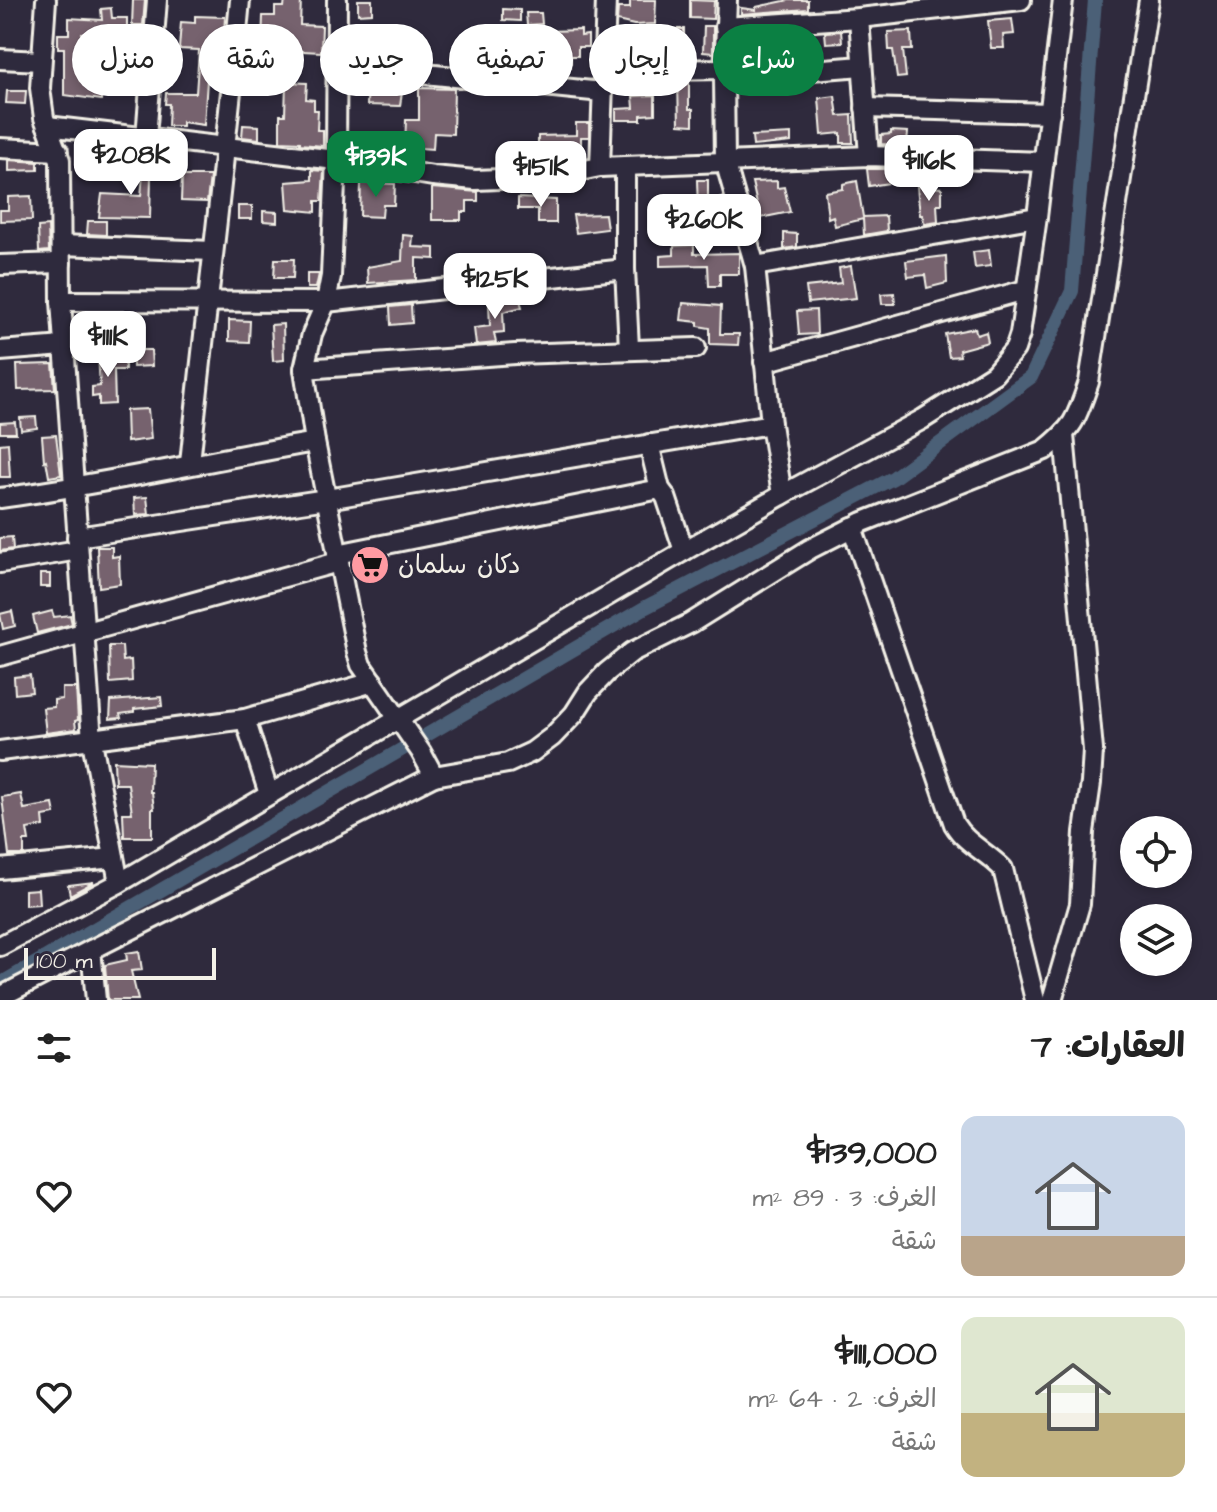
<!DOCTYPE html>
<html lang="ar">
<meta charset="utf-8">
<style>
body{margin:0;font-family:"Architects Daughter","Playpen Sans Arabic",sans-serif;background:#f2f2f2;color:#222;direction:rtl;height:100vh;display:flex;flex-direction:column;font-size:30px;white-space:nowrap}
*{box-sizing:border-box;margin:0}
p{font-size:26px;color:#767676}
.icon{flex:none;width:44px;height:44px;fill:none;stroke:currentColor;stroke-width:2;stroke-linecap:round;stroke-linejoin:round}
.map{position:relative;height:1000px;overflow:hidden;direction:ltr}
.sheet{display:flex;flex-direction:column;background:#fff;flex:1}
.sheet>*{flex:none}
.top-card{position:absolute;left:24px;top:24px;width:800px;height:72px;direction:rtl;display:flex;gap:16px}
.buttons{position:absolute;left:1120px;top:816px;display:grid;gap:16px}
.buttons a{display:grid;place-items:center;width:72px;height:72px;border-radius:50%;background:#fff;box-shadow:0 4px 12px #0003;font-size:40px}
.scale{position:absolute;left:24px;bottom:20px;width:192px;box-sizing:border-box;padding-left:8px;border:4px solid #f4f1e8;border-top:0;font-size:22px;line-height:28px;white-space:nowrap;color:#f4f1e8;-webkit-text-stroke:6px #2f2a3d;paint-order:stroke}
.price{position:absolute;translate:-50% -68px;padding:0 18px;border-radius:16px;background:#fff;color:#222;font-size:26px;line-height:52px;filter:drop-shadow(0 2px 4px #0008)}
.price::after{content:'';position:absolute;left:50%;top:48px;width:24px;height:18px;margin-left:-12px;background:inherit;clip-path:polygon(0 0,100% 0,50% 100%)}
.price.current{background:#0b8043;color:#fff}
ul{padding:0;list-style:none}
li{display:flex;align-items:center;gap:24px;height:200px;padding:0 32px}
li+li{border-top:2px solid #e0e0e0}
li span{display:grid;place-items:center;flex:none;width:224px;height:160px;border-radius:16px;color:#555}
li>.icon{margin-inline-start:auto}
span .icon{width:96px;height:96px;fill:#fffc;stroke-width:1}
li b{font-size:34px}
h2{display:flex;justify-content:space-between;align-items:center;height:96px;padding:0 32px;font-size:34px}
.chip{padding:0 28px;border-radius:36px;background:#fff;box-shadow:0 4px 12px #0003;font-size:28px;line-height:72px}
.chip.current{background:#0b8043;color:#fff}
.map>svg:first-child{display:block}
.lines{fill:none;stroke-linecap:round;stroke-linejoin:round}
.canal{stroke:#4c6177;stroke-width:14}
.building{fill:#76626e;stroke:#f4f1e8;stroke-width:2}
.minor-casing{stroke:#f4f1e8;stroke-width:24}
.minor{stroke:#2f2a3d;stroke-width:18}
.labels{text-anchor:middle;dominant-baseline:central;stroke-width:6;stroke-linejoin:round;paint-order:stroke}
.poi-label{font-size:26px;fill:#f4f1e8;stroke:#2f2a3d;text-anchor:start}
</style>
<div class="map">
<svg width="1217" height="1000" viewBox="0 0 1217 1000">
<rect width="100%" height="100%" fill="#2f2a3d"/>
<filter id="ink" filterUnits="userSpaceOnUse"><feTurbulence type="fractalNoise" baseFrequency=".0125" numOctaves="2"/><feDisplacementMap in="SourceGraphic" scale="16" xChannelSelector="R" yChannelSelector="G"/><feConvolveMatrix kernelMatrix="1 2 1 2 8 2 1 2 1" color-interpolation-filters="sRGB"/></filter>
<g filter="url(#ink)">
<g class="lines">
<polyline class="canal" points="0,984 646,607 893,478 1031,377 1072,291 1095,0"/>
</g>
<g class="building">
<polygon points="133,0 145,0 143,25 132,25"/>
<polygon points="285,0 301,0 300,25 322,26 321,52 284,50 285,45 262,45 263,16 275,16 275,7 284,7"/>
<polygon points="358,0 372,0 372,13 358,14"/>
<polygon points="630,0 656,0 655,24 634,25 617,21 618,8 630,8"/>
<polygon points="690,0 714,1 713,19 690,18"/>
<polygon points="789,0 808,0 808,9 741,14 741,8 756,10 756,7"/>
<polygon points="111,8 112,18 127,18 127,37 82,33 80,81 104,82 101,100 64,95 64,48 58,48 58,34 69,34 69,18 102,20 101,9"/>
<polygon points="503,9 520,10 520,21 503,20"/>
<polygon points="526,13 541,13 542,24 527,25"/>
<polygon points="195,16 225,17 223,50 220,50 220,80 207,80 204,125 182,122 182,126 168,126 169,104 165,104 166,93 196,93 199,50 179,49 181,22 195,23"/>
<polygon points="1012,19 1014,34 1003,35 1004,48 991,48 988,21"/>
<polygon points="704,26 713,26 713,53 703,52"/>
<polygon points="392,28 394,42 410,41 408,57 396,57 396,54 363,55 363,41 358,42 357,32"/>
<polygon points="654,29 684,29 684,51 654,50"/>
<polygon points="581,30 581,36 588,35 588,47 578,47 578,56 571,56 571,68 535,69 534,55 550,54 549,31"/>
<polygon points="841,31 842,42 826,43 825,32"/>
<polygon points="911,31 912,50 903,50 906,77 897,78 893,50 889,50 888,32"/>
<polygon points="486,43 502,43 501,59 485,59"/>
<polygon points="796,43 797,56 761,59 760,46"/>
<polygon points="106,54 125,55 124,71 106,70"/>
<polygon points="368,80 394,81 394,85 403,85 400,106 367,105"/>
<polygon points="286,82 307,83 306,99 314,100 314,110 318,110 317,130 323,130 323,146 300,144 300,142 280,141 280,115 285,115"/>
<polygon points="678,82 689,82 689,109 693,109 693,125 679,124"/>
<polygon points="419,88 454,89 453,134 434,133 433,149 405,147 406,120 419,120"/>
<polygon points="7,91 26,91 25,104 6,103"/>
<polygon points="655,95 655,114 641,115 641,120 616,120 616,109 634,108 633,96"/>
<polygon points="835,96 838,116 852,115 853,143 841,143 841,133 822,135 819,98"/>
<polygon points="576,123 589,123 589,137 581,137 581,152 538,152 538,136 576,135"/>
<polygon points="243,125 259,126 259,139 242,137"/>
<polygon points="891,131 908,132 907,145 881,144 881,135 891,134"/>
<polygon points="791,134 791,142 753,146 752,136"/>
<polygon points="9,160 38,162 38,170 9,171"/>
<polygon points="124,164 164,169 163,176 151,176 150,218 99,217 102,194 141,196 143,175 124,174"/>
<polygon points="867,169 888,169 890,183 869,186"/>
<polygon points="312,170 324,171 322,201 316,201 316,212 288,209 286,182 312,180"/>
<polygon points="182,176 210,176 207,202 181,201"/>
<polygon points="697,180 708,180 708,199 723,198 727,221 691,220 691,210 698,210"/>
<polygon points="777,181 777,188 784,187 790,212 760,218 752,182"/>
<polygon points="857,181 863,217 886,216 887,231 864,235 863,219 835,226 833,216 828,218 825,192 843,189 843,184"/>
<polygon points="361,183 395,184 394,205 383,205 382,217 360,216"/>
<polygon points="917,186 942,188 942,204 937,204 938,222 924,224 923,215 920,215"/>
<polygon points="432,188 478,192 478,201 467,201 467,212 461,212 461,220 432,220"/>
<polygon points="31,196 32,220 0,221 0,210 8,210 8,197"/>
<polygon points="518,198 556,200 556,223 538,223 538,209 518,209"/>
<rect x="238" y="206" width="14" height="13"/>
<polygon points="263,211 277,212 277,222 263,221"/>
<polygon points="605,214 607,229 576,233 573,215"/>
<polygon points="88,221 106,221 106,235 87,234"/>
<polygon points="48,226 49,251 39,252 38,227"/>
<polygon points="784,233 797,234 797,247 784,249"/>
<polygon points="403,235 413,236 412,247 435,248 435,259 416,258 416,280 368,283 367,267 402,261"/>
<polygon points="694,245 694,254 739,253 739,274 720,274 720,286 709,286 708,265 660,266 660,256 674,255 674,246"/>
<polygon points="989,250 991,266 975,268 973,252"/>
<polygon points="946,256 947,283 927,288 925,275 908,277 906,261"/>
<polygon points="275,259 294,259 293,278 274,278"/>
<polygon points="851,266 856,298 808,303 806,287 841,283 839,268"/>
<polygon points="307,274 319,274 316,288 307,288"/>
<polygon points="894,293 895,304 882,304 881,294"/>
<polygon points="519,297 522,307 503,312 504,332 494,333 496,343 476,345 474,328 490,326 489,305"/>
<polygon points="683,303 721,306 720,334 739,334 738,345 710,344 710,328 698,326 698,322 681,320"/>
<polygon points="411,305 412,323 391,325 390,307"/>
<polygon points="816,310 817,334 799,335 797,311"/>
<polygon points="229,320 250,321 249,342 229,341"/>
<polygon points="283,324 284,360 273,361 271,325"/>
<polygon points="975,328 977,335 986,332 988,342 959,350 960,356 949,357 945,334"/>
<polygon points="132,350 151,350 152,366 133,367"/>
<polygon points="98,356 125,359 125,370 114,370 115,404 99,405 99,396 92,397 92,387 100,386"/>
<polygon points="53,364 55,389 18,390 17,365"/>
<polygon points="148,409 151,439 127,442 126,410"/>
<polygon points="36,417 37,428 21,430 20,418"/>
<polygon points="15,422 16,433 0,433 0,423"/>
<polygon points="56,435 61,475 49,477 46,460 44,461 42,436"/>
<polygon points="8,443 10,477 0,477 0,444"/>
<polygon points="147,497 149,514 135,515 134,498"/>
<polygon points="12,537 13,549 0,551 0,538"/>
<polygon points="97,547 112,547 112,557 119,556 120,584 99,587"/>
<rect x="40" y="574" width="10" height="13"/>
<polygon points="12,611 15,626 3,629 0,614"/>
<polygon points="52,611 54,617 70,615 72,624 37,633 33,616"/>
<polygon points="109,646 122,646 123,661 131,660 132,681 110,683"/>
<polygon points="30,675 32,692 15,694 14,677"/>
<polygon points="62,688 76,688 78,720 75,721 76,729 46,733 43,708 54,707 54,700 62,699"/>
<polygon points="161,697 162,706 134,709 134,712 120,714 121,718 110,719 111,701"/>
<polygon points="114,761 151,763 150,792 152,792 154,809 152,809 152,837 124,837 123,813 132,813 128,784 115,784"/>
<polygon points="21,794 24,809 53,804 55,814 43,816 44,826 27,829 29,841 24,841 24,855 9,855 2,797"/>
<polygon points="94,882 70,895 68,885"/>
<polygon points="38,889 39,904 25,905 25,890"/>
<polygon points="139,951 142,970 131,971 138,1000 108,1000 105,965 127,960 126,953"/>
</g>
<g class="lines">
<defs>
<g id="minor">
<polyline points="46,0 40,88 44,118 60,160 61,301 92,741 119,883"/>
<polyline points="727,0 724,77 725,161 755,266 771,424 782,495"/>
<polyline points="859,18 869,156"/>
<polyline points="725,27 859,18 1021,0"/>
<polyline points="0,59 41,61"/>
<polyline points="602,71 724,69"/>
<polyline points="425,74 602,92"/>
<polyline points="724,77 862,66"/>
<polyline points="865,108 1050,113"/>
<polyline points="47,126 336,160 433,176 475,180 549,177 600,167 869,156 1044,162"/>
<polyline points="146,137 157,0"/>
<polyline points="0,148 58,151"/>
<polyline points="625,166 625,269 629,348"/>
<polyline points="600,167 606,0"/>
<polyline points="62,245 212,251"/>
<polyline points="0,265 61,263"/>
<polyline points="755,266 1037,217"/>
<polyline points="61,301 326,302 625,269"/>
<polyline points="0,351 64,346"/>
<polyline points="764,362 1025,290"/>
<polyline points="304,369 515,354 696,348"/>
<polyline points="649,444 660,489 666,497 684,551"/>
<path d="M190 463C206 309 226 155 240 0"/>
<path d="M0 498C106 484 210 460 315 442"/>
<path d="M852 527 954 824C966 844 987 852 1003 869L1035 1000"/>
<polyline points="77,537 327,499 771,424"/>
<polyline points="337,554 660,489"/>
<polyline points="0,563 78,550"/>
<polyline points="0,656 338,562"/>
<polyline points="245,719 269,794"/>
<polyline points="0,751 245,719 373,682"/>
<path d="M434 776 508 763 532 752 552 737 574 714 588 692 607 672 632 652 691 623 810 549 863 522 1045 450C1076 425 1076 419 1089 382L1149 0"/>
<polyline points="0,869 114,858"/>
<polyline points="0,946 119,883 684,551 782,495 923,419 994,374 1015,349 1020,334 1037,217 1063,0"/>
<polyline points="0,997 91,950"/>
<polyline points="96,1000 91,950 434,776 421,752 361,665 357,652 315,442 304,369 312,334 326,302 331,276 336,160 337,0"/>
<polyline points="1052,1000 1080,904 1084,832 1091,783 1093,750 1064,435"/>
</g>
</defs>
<use href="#minor" class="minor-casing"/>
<use href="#minor" class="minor"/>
</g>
</g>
<defs>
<symbol id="supermarket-disc" viewBox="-11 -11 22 22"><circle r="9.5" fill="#ff9aa2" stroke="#2f2a3d"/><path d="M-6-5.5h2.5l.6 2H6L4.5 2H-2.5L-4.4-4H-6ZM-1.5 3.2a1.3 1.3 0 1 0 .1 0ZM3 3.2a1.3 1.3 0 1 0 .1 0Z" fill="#111"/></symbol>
</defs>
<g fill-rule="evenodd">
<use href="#supermarket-disc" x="348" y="543" width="44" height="44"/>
</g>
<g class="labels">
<g class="poi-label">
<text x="398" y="565">دكان سلمان</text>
</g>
</g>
</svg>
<div class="buttons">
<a><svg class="icon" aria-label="locate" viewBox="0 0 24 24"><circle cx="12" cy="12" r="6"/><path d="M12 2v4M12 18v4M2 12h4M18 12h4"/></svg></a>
<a><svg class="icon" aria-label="layers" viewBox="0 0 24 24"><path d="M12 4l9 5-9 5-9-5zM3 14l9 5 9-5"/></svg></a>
</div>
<div class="scale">100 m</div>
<b class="price" style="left:131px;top:197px">$208K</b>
<b class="price current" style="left:376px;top:199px">$139K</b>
<b class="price" style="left:929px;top:203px">$116K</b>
<b class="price" style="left:541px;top:209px">$151K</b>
<b class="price" style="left:704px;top:262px">$260K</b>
<b class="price" style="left:495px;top:321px">$125K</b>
<b class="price" style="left:108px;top:379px">$111K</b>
<div class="top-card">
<a class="chip current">شراء</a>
<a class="chip">إيجار</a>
<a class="chip">تصفية</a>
<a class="chip">جديد</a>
<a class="chip">شقة</a>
<a class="chip">منزل</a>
</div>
</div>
<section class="sheet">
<h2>العقارات: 7<svg class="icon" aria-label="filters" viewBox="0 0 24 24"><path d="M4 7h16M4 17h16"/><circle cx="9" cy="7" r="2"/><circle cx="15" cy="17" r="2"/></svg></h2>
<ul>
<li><span style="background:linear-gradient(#c9d6e8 75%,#b9a48a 0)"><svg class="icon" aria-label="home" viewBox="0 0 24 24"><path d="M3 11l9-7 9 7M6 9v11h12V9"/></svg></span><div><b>$139,000</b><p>الغرف: 3 · 89 m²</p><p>شقة</p></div><svg class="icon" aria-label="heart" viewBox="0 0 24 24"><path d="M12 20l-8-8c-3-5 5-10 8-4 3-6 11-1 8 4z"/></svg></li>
<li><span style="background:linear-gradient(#dfe7d0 60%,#c2b280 0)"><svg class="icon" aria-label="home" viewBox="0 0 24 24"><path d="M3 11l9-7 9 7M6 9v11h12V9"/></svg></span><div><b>$111,000</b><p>الغرف: 2 · 64 m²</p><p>شقة</p></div><svg class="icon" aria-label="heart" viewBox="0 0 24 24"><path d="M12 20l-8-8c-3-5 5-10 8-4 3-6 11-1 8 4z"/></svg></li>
</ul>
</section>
